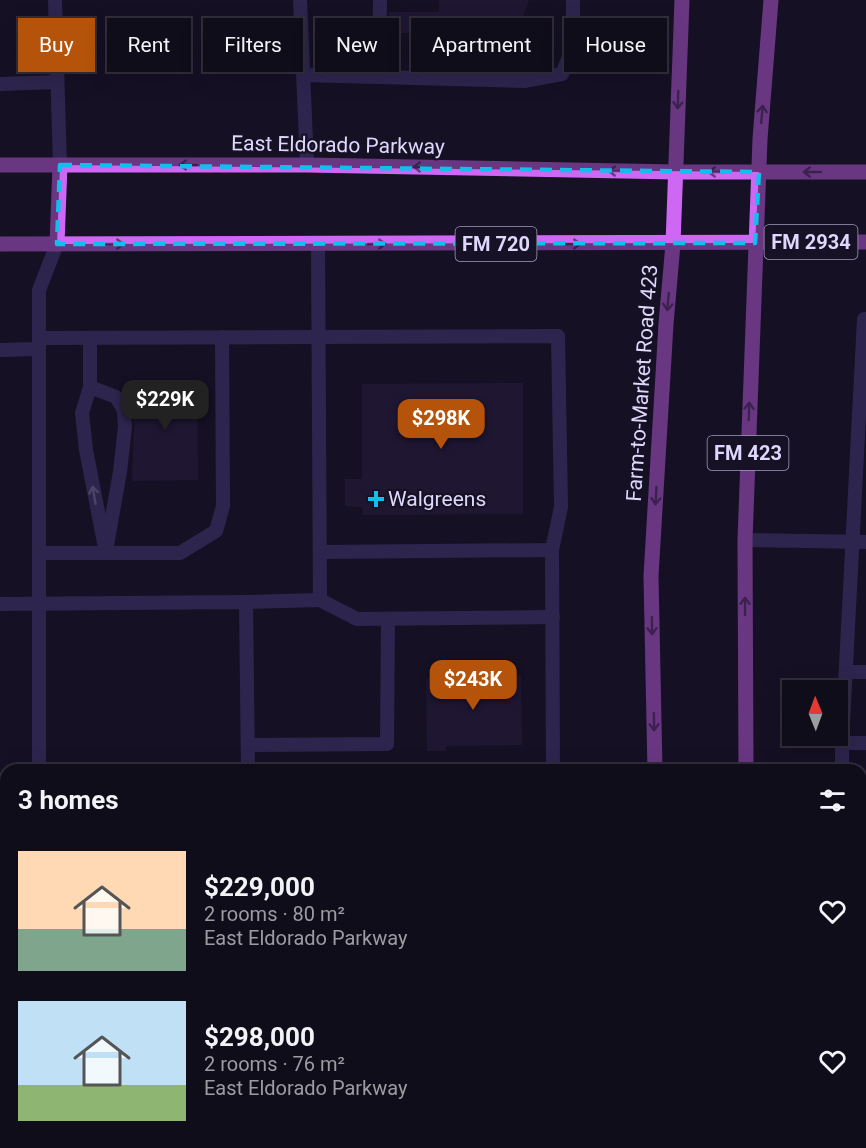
<!DOCTYPE html>
<meta charset="utf-8">
<style>
body{margin:0;font-family:Roboto,sans-serif;background:#1e1b28;color:#f1f3f6;height:100vh;display:flex;flex-direction:column;font-size:22px;white-space:nowrap}
*{box-sizing:border-box;margin:0}
p{font-size:20px;color:#9c9ca3}
.icon{flex:none;width:33px;height:33px;fill:none;stroke:currentColor;stroke-width:2;stroke-linecap:round;stroke-linejoin:round}
.map{position:relative;flex:1;overflow:hidden}
.side{position:absolute;left:0px;top:764px;width:867px;height:386px;display:flex;flex-direction:column;background:#100d1b;border-radius:18px 18px 0 0;box-shadow:0 6px 24px #0002,0 0 0 2px #302d3a}
.side>*{flex:none}
.guide{position:absolute;left:18px;top:18px;width:831px;height:54px;display:flex;gap:12px}
.needle{width:39px;rotate:359deg}
.fabs{position:absolute;left:782px;top:680px;display:grid;gap:12px}
.fabs a{display:grid;place-items:center;width:66px;height:66px;border-radius:0px;background:#100d1b;box-shadow:0 6px 24px #0002,0 0 0 2px #302d3a;font-size:30px}
.price{position:absolute;translate:-50% -51px;padding:0 14px;border-radius:12px;background:#b45309;color:#fff;font-size:20px;line-height:39px;filter:drop-shadow(0 2px 3px #0008)}
.price::after{content:'';position:absolute;left:50%;top:36px;width:18px;height:14px;margin-left:-9px;background:inherit;clip-path:polygon(0 0,100% 0,50% 100%)}
.price.active{background:#222;color:#fff}
ul{padding:0;list-style:none}
li{display:flex;align-items:center;gap:18px;height:150px;padding:0 18px}
li span{display:grid;place-items:center;flex:none;width:168px;height:120px;border-radius:0px;color:#555}
li>.icon{margin-inline-start:auto}
span .icon{width:72px;height:72px;fill:#fffc;stroke-width:1}
li b{font-size:26px}
h2{display:flex;justify-content:space-between;align-items:center;height:72px;padding:0 18px;font-size:26px}
.tag{padding:0 21px;border-radius:0px;background:#100d1b;box-shadow:0 6px 24px #0002,0 0 0 2px #302d3a;font-size:21px;line-height:54px}
.tag.active{background:#b45309;color:#fff}
.map>svg:first-child{display:block}
.building{fill:#2a1e44}
.lines{fill:none;stroke-linecap:round;stroke-linejoin:round}
.service{stroke:#493f7f;stroke-width:14}
.primary{stroke:#ce67f3;stroke-width:15}
.oneway{stroke:#693881}
.oneway2{stroke:#8c83b7}
.marked{fill:none;stroke:#12beec;stroke-width:4.5;stroke-dasharray:12 8;stroke-linejoin:round}
.poi-dot{fill:#12beec;stroke:#161124;stroke-width:2}
.labels{text-anchor:middle;dominant-baseline:central;stroke-width:4.5;stroke-linejoin:round;paint-order:stroke}
.shield{fill:#161124;stroke:#a39cbb;stroke-width:1.5}
.shield-label{font-size:20px;font-weight:bold;fill:#dfd7fc}
.street-label{font-size:21px;fill:#dfd7fc;stroke:#161124}
.poi-label{font-size:21px;fill:#dfd7fc;stroke:#161124;text-anchor:start}
</style>
<div class="map">
<svg width="866" height="1148" viewBox="0 0 866 1148">
<rect width="100%" height="100%" fill="#161124"/>
<g class="building">
<polygon points="439,0 529,0 517,33 389,33 389,12 439,12"/>
<polygon points="197,381 198,480 132,481 134,427 131,382"/>
<polygon points="523,383 523,514 363,515 362,507 345,506 345,479 362,479 362,384"/>
<polygon points="440,670 464,670 464,676 521,675 522,745 446,746 446,751 427,751 426,678 440,678"/>
</g>
<g class="lines">
<g class="service">
<polyline points="55,0 60,165"/>
<polyline points="300,0 307,165"/>
<polyline points="303,75 524,81 562,74 573,47 573,0"/>
<polyline points="379,77 380,0"/>
<polyline points="0,84 57,82"/>
<polyline points="39,338 558,336 561,507 552,550 553,770"/>
<polyline points="90,338 90,387 82,413 86,450 106,553"/>
<polyline points="0,350 39,349"/>
<polyline points="90,387 116,397 124,410 125,427 120,472 107,545"/>
<polyline points="745,540 866,542"/>
<polyline points="320,552 552,550"/>
<polyline points="41,553 180,553 216,531 223,506 222,337"/>
<polyline points="320,600 357,619 553,617"/>
<polyline points="246,602 320,600 318,244"/>
<polyline points="0,604 246,602 248,770"/>
<polyline points="846,672 866,672"/>
<polyline points="842,743 866,743"/>
<polyline points="248,745 387,744 388,619"/>
<polyline points="39,770 39,290 57,244"/>
<polyline points="842,770 842,743 864,319 866,319"/>
<polyline points="861,965 866,963"/>
<polyline points="861,1095 866,1095"/>
<polyline points="253,1143 253,1145"/>
<polyline points="556,1143 556,1148"/>
</g>
<g class="primary">
<polyline points="0,165 307,165 675,172 866,172"/>
<polyline points="0,244 866,242"/>
<polyline points="57,244 60,165"/>
<polyline points="655,770 651,576 666,324 673,244 682,0"/>
<polyline points="746,770 745,540 760,139 771,0"/>
<polyline points="658,1148 658,1143"/>
<polyline points="744,1148 744,1143"/>
</g>
</g>
<defs><path id="oneway-shaft" d="M-6 0H5M1.5-3L5.5 0L1.5 3" fill="none" stroke-width="1.6" stroke-linecap="round" stroke-linejoin="round" transform="scale(1.5)"/></defs>
<g class="oneway">
<use href="#oneway-shaft" transform="translate(678 100) rotate(92)"/>
<use href="#oneway-shaft" transform="translate(762 114) rotate(-85)"/>
<use href="#oneway-shaft" transform="translate(188 165) rotate(-180)"/>
<use href="#oneway-shaft" transform="translate(422 167) rotate(-179)"/>
<use href="#oneway-shaft" transform="translate(617 171) rotate(-179)"/>
<use href="#oneway-shaft" transform="translate(717 172) rotate(-180)"/>
<use href="#oneway-shaft" transform="translate(812 172) rotate(-180)"/>
<use href="#oneway-shaft" transform="translate(115 244)"/>
<use href="#oneway-shaft" transform="translate(377 244)"/>
<use href="#oneway-shaft" transform="translate(572 244)"/>
<use href="#oneway-shaft" transform="translate(668 302) rotate(95)"/>
<use href="#oneway-shaft" transform="translate(749 411) rotate(-88)"/>
<use href="#oneway-shaft" transform="translate(656 496) rotate(93)"/>
<use href="#oneway-shaft" transform="translate(745 606) rotate(-90)"/>
<use href="#oneway-shaft" transform="translate(652 626) rotate(89)"/>
<use href="#oneway-shaft" transform="translate(654 722) rotate(89)"/>
</g>
<use class="oneway2" href="#oneway-shaft" transform="translate(94 495) rotate(-100)"/>
<path d="M0 0H866V1148H0ZM60 165 759 172 755 243 57 244Z" fill="#161124" fill-opacity=".55" fill-rule="evenodd"/>
<path class="marked" d="M60 165 759 172 755 243 57 244Z"/>
<path class="poi-dot" d="M373 490h6v6h6v6h-6v6h-6v-6h-6v-6h6z"/>
<g class="labels">
<g class="shield">
<rect x="764.5" y="225" width="93" height="34" rx="4.5"/>
<rect x="455.5" y="227" width="81" height="34" rx="4.5"/>
<rect x="707.5" y="436" width="81" height="34" rx="4.5"/>
</g>
<g class="shield-label">
<text x="811" y="242">FM 2934</text>
<text x="496" y="244">FM 720</text>
<text x="748" y="453">FM 423</text>
</g>
<g class="street-label">
<text transform="translate(338 145) rotate(1)">East Eldorado Parkway</text>
<text transform="translate(642 383) rotate(-86)">Farm-to-Market Road 423</text>
</g>
<g class="poi-label">
<text x="388" y="499">Walgreens</text>
</g>
</g>
</svg>
<div class="fabs">
<a><svg class="needle" viewBox="-14 -14 28 28"><path d="M0-13l5 13h-10z" fill="#e53935"/><path d="M0 13l5-13h-10z" fill="#9c9ca3"/></svg></a>
</div>
<b class="price active" style="left:165px;top:431px">$229K</b>
<b class="price" style="left:441px;top:450px">$298K</b>
<b class="price" style="left:473px;top:711px">$243K</b>
<div class="guide">
<a class="tag active">Buy</a>
<a class="tag">Rent</a>
<a class="tag">Filters</a>
<a class="tag">New</a>
<a class="tag">Apartment</a>
<a class="tag">House</a>
</div>
<section class="side">
<h2>3 homes<svg class="icon" aria-label="filters" viewBox="0 0 24 24"><path d="M4 7h16M4 17h16"/><circle cx="9" cy="7" r="2"/><circle cx="15" cy="17" r="2"/></svg></h2>
<ul>
<li><span style="background:linear-gradient(#ffd9b3 65%,#7fa58c 0)"><svg class="icon" aria-label="home" viewBox="0 0 24 24"><path d="M3 11l9-7 9 7M6 9v11h12V9"/></svg></span><div><b>$229,000</b><p>2 rooms · 80 m²</p><p>East Eldorado Parkway</p></div><svg class="icon" aria-label="heart" viewBox="0 0 24 24"><path d="M12 20l-8-8c-3-5 5-10 8-4 3-6 11-1 8 4z"/></svg></li>
<li><span style="background:linear-gradient(#bfe0f5 70%,#8fb573 0)"><svg class="icon" aria-label="home" viewBox="0 0 24 24"><path d="M3 11l9-7 9 7M6 9v11h12V9"/></svg></span><div><b>$298,000</b><p>2 rooms · 76 m²</p><p>East Eldorado Parkway</p></div><svg class="icon" aria-label="heart" viewBox="0 0 24 24"><path d="M12 20l-8-8c-3-5 5-10 8-4 3-6 11-1 8 4z"/></svg></li>
</ul>
</section>
</div>
